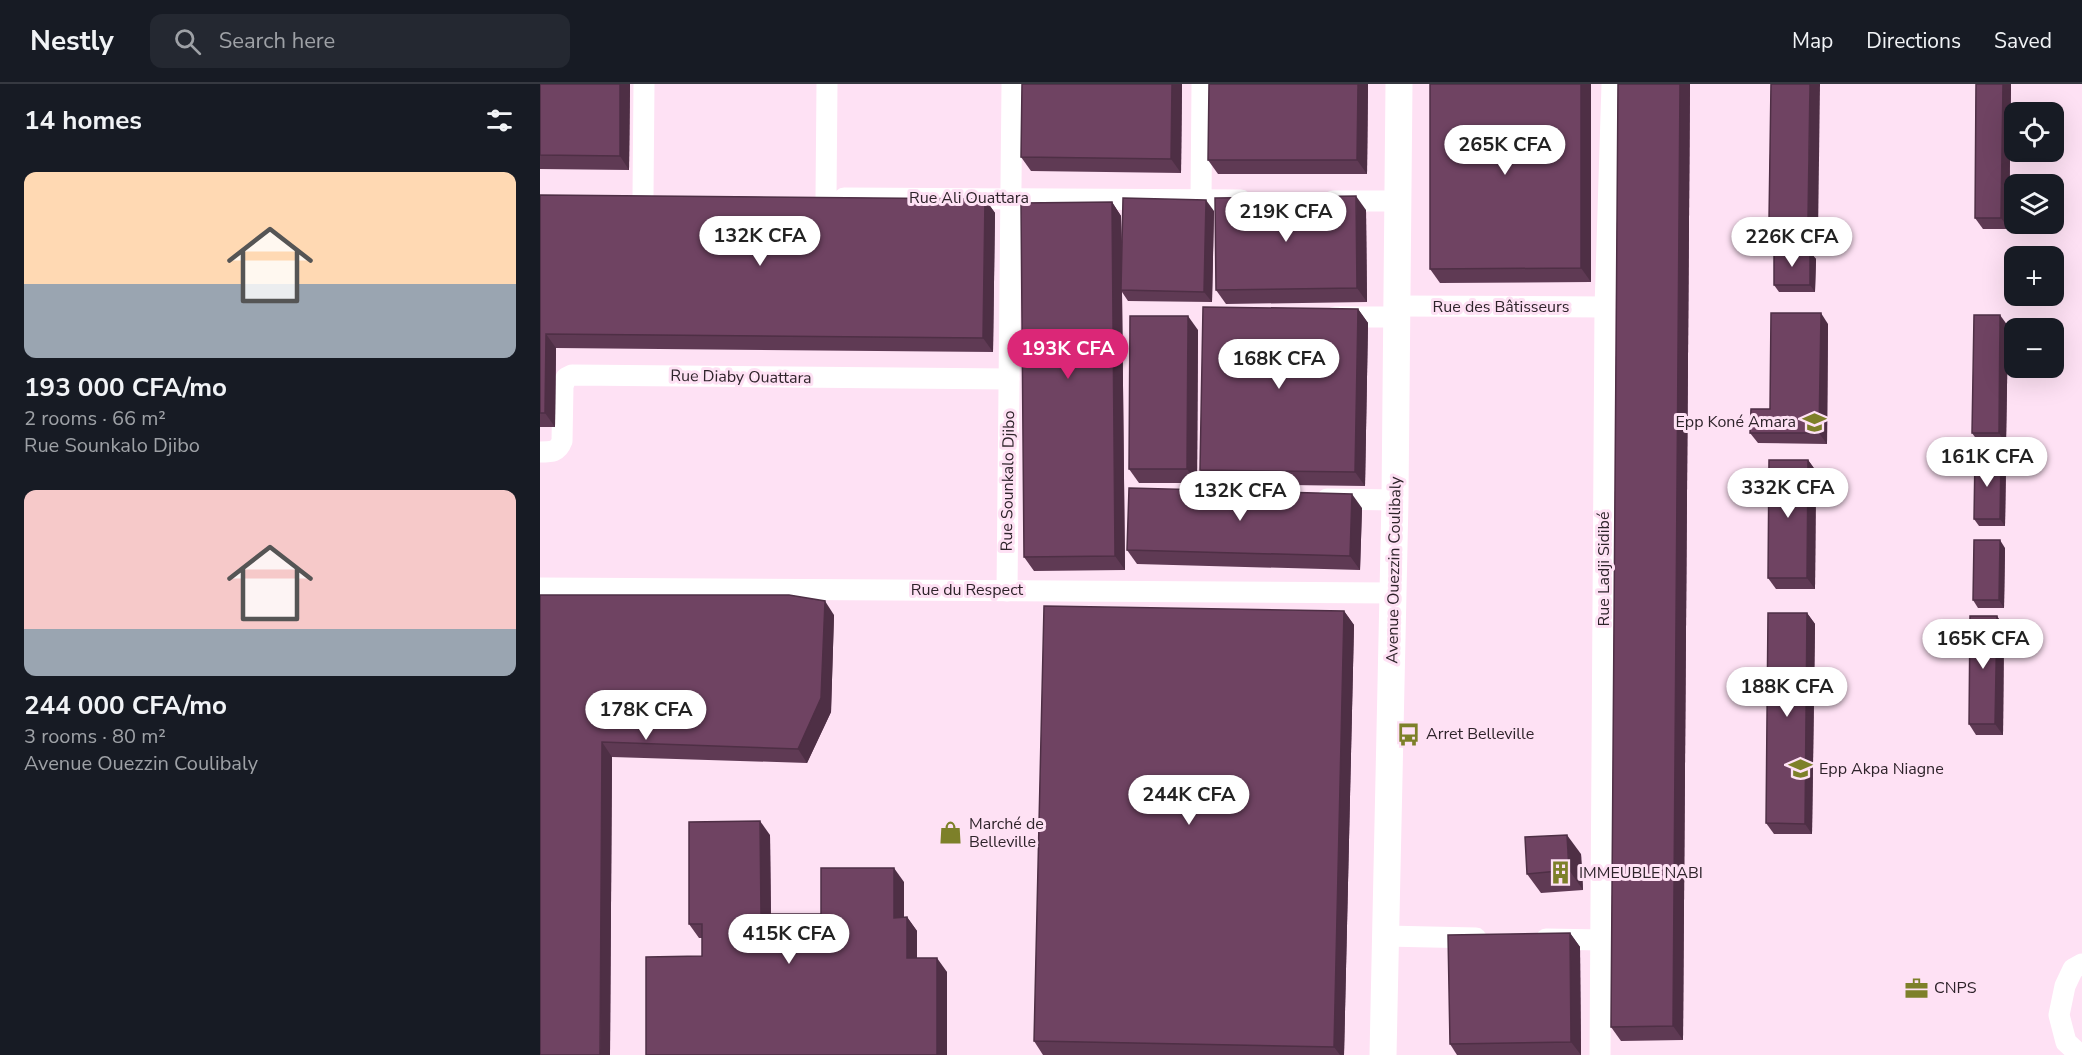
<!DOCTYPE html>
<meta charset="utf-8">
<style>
body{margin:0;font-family:"Nunito Sans",sans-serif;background:#242831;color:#f1f3f6;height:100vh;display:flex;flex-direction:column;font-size:22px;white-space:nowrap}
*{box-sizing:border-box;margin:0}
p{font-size:20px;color:#9ea1a6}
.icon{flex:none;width:33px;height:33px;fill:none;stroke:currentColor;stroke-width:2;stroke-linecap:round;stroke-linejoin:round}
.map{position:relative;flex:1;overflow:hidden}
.panel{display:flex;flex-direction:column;background:#171b24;width:540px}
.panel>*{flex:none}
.fabs{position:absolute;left:1464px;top:18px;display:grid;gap:12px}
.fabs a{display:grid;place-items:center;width:60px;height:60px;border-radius:12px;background:#171b24;box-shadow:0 6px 24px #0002;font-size:30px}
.price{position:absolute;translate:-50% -51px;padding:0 14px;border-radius:21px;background:#fff;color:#222;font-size:20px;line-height:39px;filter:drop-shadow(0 2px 3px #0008)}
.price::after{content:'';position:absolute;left:50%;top:36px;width:18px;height:14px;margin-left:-9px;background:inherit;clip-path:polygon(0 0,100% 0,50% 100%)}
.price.current{background:#db2777;color:#fff}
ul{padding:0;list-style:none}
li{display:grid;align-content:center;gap:12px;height:318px;padding:0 24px}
li span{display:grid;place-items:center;height:186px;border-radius:12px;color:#555}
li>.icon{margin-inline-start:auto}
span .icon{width:108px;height:108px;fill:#fffc;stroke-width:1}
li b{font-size:26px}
h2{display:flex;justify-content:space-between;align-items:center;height:72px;padding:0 24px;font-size:26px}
header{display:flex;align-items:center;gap:36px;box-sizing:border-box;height:84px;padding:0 30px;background:#171b24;border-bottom:2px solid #363941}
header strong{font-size:28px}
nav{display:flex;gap:33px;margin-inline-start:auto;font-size:21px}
.search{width:420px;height:54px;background:#242831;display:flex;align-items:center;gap:15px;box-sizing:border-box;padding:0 21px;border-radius:12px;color:#9ea1a6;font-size:22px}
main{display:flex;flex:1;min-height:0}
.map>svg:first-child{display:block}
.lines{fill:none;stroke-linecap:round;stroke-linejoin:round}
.minor{stroke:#fff;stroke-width:21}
.tertiary{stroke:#fff;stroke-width:27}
.wall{fill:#5f3a54}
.shaded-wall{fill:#4e2f45}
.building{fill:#6f4362;stroke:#4e2f45;stroke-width:1.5}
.labels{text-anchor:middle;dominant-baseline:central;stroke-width:6;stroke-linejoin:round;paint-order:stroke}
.street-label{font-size:16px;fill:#2e232a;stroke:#fee1f4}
.poi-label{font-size:16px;fill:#2e232a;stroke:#fee1f4;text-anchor:start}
</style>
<header>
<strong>Nestly</strong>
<div class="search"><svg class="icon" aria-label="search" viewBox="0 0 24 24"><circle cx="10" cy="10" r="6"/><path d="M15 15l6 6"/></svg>Search here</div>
<nav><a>Map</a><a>Directions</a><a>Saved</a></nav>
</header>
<main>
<section class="panel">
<h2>14 homes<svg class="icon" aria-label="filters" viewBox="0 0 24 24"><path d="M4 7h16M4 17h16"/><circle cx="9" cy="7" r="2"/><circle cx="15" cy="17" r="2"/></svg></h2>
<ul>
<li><span style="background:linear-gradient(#ffd9b3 60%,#9aa5b1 0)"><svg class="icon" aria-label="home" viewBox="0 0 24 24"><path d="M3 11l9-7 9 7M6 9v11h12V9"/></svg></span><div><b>193 000 CFA/mo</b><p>2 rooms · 66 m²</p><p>Rue Sounkalo Djibo</p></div></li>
<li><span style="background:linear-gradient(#f6c9c9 75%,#9aa5b1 0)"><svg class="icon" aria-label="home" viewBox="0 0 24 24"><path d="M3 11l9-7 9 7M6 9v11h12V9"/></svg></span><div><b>244 000 CFA/mo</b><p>3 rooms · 80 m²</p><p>Avenue Ouezzin Coulibaly</p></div></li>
</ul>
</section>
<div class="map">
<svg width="1542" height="971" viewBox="0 0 1542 971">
<rect width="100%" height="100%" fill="#fee1f4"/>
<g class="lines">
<g class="minor">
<polyline points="103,112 104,0"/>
<polyline points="286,114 287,0"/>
<polyline points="304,114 701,116"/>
<polyline points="661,116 662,0"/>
<polyline points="793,117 859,117"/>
<polyline points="857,222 1065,223"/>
<polyline points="795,233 857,233"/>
<path d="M0 368C12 368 18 368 22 357L23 302 26 294 32 291 469 295"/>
<polyline points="787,415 855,416"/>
<polyline points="0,504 853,509"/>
<polyline points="467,507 472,0"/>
<polyline points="846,852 936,854"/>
<polyline points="1006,855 1062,856"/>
<polyline points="1060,971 1065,223 1072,0"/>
<polyline points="1540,971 1526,958 1519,931 1525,902 1533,885 1542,880"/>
</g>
<polyline class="tertiary" points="843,971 855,416 859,0"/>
</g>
<g class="wall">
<polygon points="0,0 90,0 89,86 0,85"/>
<polygon points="482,0 642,0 641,89 491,87 481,73"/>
<polygon points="828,0 827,90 678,90 668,76"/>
<polygon points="890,0 1051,0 1051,198 900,199 890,185"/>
<polygon points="1078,0 1150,0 1143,956 1081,957 1071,943"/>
<polygon points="1231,0 1278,150 1239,150 1229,136"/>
<polygon points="1436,0 1471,0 1469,145 1443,145 1435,134"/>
<polygon points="0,111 445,115 455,129 453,268 16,264 15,343 0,343"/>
<polygon points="572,118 581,132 582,157 674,127 672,218 588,217 582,208 585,486 494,487 484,473"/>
<polygon points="826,126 827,218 686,220 676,206"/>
<polygon points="1270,168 1276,175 1275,208 1239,208 1234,201"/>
<polygon points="818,225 828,239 825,402 670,400 660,386"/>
<polygon points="1288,240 1287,360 1218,359 1210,349 1230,325"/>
<polygon points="1468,242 1466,360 1440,360 1432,349"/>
<polygon points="658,246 657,399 599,399 589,385"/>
<polygon points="1461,373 1466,380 1465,442 1439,442 1434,435"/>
<polygon points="1268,376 1276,387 1275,505 1236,505 1228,494"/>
<polygon points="822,424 820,486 597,480 587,466"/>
<polygon points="1465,464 1464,524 1438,524 1433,516"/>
<polygon points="0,511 294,531 291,628 267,679 72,673 70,971"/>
<polygon points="804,527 814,541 804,971 503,971 494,957"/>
<polygon points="1267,529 1275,540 1272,750 1234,750 1226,739"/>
<polygon points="1457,532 1464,543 1463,651 1436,651 1429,640"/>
<polygon points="230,751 231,830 281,830 364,798 364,833 367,833 377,847 377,874 407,888 407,971 106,971 162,872 162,854 159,854 149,840"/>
<polygon points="1041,770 1043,806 1001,809 987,790"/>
<polygon points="1030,849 1040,863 1041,971 917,971 910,960"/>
</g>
<g class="shaded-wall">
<polygon points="80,0 90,0 89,86 80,72"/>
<polygon points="632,0 642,0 641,89 631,75"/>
<polygon points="818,0 828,0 827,90 817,76"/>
<polygon points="1041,0 1051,0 1051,198 1041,184"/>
<polygon points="1140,0 1150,0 1143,956 1133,942"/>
<polygon points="1270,0 1280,0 1278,150 1268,136"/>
<polygon points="1463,0 1471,0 1469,145 1461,134"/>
<polygon points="816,112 826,126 827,218 817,204"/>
<polygon points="445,115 455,129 453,268 443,254"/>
<polygon points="666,116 674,127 672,218 664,208"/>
<polygon points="572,118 581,132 582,206 581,206 582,208 585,486 575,472"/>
<polygon points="1270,168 1276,175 1275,208 1270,201"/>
<polygon points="818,225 828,239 825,402 815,388"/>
<polygon points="1281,229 1288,240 1287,360 1279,349"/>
<polygon points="1460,231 1468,242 1466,360 1459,349"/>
<polygon points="648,232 658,246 657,399 647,385"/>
<polygon points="6,250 16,264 15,343 5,329"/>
<polygon points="1461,373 1466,380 1465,442 1460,435"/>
<polygon points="1268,376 1276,387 1275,505 1267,494"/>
<polygon points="812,410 822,424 820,486 810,472"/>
<polygon points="1460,456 1465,464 1464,524 1459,516"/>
<polygon points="285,517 294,531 291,628 267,679 258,665"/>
<polygon points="804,527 814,541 804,971 800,971 794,963"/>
<polygon points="1267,529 1275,540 1272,750 1265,740"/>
<polygon points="1457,532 1464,543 1463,651 1455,640"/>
<polygon points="62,658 72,673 70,971 60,971"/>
<polygon points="220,737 230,751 231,844 221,830"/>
<polygon points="1027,751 1041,770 1043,806 1029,786"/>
<polygon points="354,784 364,798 364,848 354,834"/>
<polygon points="367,833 377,847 377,888 367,874"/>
<polygon points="1030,849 1040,863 1041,971 1031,958"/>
<polygon points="397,874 407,888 407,971 397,971"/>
</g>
<g class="building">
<polygon points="0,0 80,0 80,72 0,71"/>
<polygon points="482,0 632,0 631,75 481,73"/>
<polygon points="669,0 818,0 817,76 668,76"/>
<polygon points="890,0 1041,0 1041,184 890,185"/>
<polygon points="1078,0 1140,0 1133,942 1071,943"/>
<polygon points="1231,0 1270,0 1268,136 1229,136"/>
<polygon points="1436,0 1463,0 1461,134 1435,134"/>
<polygon points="0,111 445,115 443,254 6,250 5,329 0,329"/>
<polygon points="816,112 817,204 676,206 675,114"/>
<polygon points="583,114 666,116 664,208 581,206"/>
<polygon points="572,118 575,472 484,473 481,119"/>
<polygon points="1234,167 1270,168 1270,201 1234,201"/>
<polygon points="663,223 818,225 815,388 660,386"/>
<polygon points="1231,229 1281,229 1279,349 1210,349 1211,325 1230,325"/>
<polygon points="1434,231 1460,231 1459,349 1432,349"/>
<polygon points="590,232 648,232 647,385 589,385"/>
<polygon points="1435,372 1461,373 1460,435 1434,435"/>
<polygon points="1229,376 1268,376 1267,494 1228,494"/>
<polygon points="589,404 812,410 810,472 587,466"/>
<polygon points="1434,456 1460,456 1459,516 1433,516"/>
<polygon points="0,511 249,511 285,517 281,614 258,665 62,658 60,971 0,971"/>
<polygon points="504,522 804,527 794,963 494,957"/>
<polygon points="1228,529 1267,529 1265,740 1226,739"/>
<polygon points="1430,532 1457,532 1455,640 1429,640"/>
<polygon points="220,737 221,830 281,830 281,784 354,784 354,834 367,833 367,874 397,874 397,971 106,971 106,873 162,872 162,840 149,840 149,738"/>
<polygon points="1027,751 1029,786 987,790 985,753"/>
<polygon points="1030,849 1031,958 910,960 908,851"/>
</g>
<defs>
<symbol id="school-bare" viewBox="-9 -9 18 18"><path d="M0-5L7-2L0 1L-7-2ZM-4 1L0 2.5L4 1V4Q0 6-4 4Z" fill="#7d8029" stroke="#fee1f4" stroke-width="2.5" paint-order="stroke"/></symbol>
<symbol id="bus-bare" viewBox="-9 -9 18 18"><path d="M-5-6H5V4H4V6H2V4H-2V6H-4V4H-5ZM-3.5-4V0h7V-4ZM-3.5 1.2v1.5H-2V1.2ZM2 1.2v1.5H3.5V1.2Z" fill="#7d8029" stroke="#fee1f4" stroke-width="2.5" paint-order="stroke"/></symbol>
<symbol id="shop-bare" viewBox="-9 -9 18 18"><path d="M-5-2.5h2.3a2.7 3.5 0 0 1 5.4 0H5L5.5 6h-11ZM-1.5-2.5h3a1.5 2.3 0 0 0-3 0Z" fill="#7d8029" stroke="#fee1f4" stroke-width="2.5" paint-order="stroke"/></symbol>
<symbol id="building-bare" viewBox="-9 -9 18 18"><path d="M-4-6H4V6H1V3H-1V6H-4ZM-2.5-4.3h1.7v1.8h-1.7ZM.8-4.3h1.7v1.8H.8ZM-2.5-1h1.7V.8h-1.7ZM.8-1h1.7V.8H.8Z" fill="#7d8029" stroke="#fee1f4" stroke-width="2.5" paint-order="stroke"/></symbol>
<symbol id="office-bare" viewBox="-9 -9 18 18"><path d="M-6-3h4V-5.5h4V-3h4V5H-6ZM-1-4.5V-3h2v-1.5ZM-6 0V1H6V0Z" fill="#7d8029" stroke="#fee1f4" stroke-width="2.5" paint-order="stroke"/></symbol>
</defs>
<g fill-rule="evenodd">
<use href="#school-bare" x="1258" y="322" width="33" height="33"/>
<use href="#bus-bare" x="852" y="634" width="33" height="33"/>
<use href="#school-bare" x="1244" y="668" width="33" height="33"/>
<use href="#shop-bare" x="394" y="732" width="33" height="33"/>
<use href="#building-bare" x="1004" y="772" width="33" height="33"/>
<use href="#office-bare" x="1360" y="888" width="33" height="33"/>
</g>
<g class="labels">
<g class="street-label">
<text x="429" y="114">Rue Ali Ouattara</text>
<text x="961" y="223">Rue des Bâtisseurs</text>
<text transform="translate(201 293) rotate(1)">Rue Diaby Ouattara</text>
<text transform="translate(468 397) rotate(-89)">Rue Sounkalo Djibo</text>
<text transform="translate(1064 485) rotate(-90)">Rue Ladji Sidibé</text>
<text transform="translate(854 486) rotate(-89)">Avenue Ouezzin Coulibaly</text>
<text x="427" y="506">Rue du Respect</text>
</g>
<g class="poi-label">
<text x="1256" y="338" text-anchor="end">Epp Koné Amara</text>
<text x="886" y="650">Arret Belleville</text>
<text x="1279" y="685">Epp Akpa Niagne</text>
<text x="429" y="740">Marché de<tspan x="429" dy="18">Belleville</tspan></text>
<text x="1039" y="789">IMMEUBLE NABI</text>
<text x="1394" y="904">CNPS</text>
</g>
</g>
</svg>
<div class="fabs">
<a><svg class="icon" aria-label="locate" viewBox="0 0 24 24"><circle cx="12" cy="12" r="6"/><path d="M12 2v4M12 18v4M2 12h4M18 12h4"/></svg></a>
<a><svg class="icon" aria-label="layers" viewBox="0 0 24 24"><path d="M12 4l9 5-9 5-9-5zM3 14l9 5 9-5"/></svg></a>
<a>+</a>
<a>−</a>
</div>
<b class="price" style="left:965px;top:92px">265K CFA</b>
<b class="price" style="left:746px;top:159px">219K CFA</b>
<b class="price" style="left:220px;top:183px">132K CFA</b>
<b class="price" style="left:1252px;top:184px">226K CFA</b>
<b class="price current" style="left:528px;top:296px">193K CFA</b>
<b class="price" style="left:739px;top:306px">168K CFA</b>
<b class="price" style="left:1447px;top:404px">161K CFA</b>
<b class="price" style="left:1248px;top:435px">332K CFA</b>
<b class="price" style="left:700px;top:438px">132K CFA</b>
<b class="price" style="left:1443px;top:586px">165K CFA</b>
<b class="price" style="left:1247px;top:634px">188K CFA</b>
<b class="price" style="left:106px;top:657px">178K CFA</b>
<b class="price" style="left:649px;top:742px">244K CFA</b>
<b class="price" style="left:249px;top:881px">415K CFA</b>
</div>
</main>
